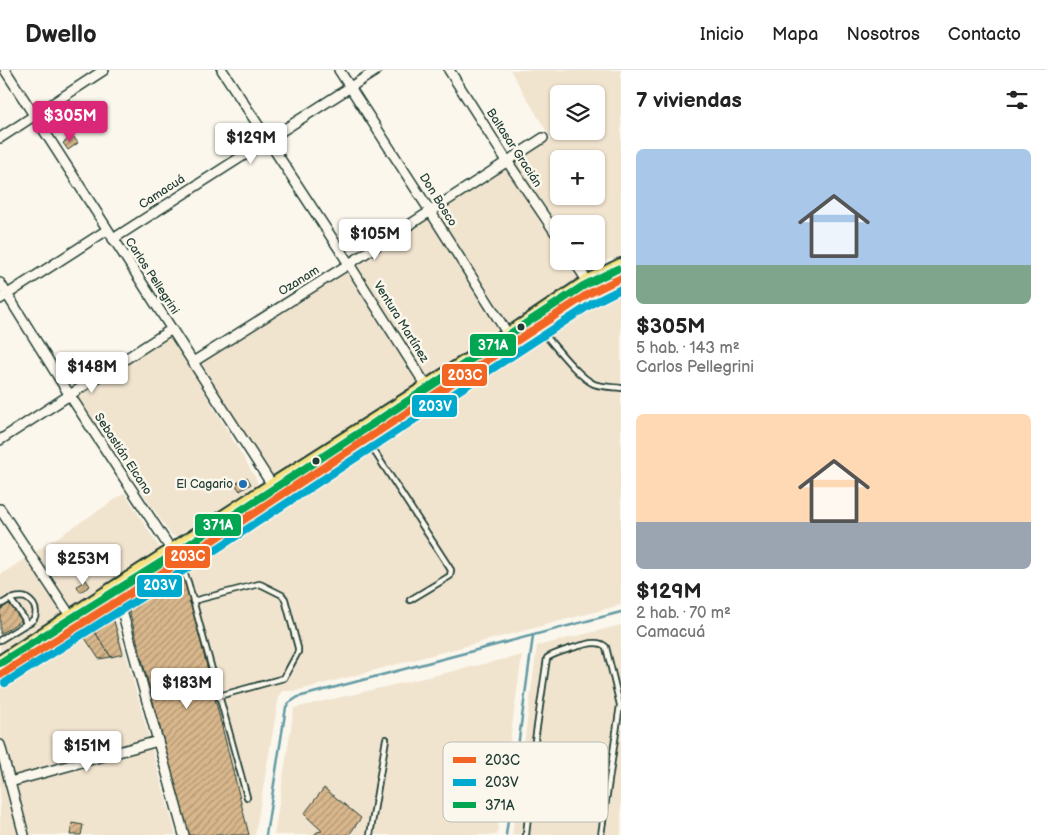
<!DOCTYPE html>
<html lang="es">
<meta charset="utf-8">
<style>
body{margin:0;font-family:"Balsamiq Sans",sans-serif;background:#f6f6f6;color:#222;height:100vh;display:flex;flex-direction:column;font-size:19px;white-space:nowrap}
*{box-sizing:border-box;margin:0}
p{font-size:16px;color:#767676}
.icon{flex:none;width:28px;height:28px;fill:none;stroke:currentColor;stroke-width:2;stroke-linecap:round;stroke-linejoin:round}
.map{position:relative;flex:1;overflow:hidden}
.drawer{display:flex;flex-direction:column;background:#fff;width:425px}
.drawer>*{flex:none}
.buttons{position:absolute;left:550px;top:15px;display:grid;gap:10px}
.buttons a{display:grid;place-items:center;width:55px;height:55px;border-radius:8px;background:#fff;box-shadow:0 1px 4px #0004;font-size:25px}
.price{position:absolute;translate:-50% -42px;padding:0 11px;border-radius:5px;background:#fff;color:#222;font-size:16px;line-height:32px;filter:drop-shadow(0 1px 2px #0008)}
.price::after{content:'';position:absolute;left:50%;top:30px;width:15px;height:11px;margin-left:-8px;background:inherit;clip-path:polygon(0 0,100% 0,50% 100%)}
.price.on{background:#db2777;color:#fff}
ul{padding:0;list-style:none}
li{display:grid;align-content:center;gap:10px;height:265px;padding:0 15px}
li span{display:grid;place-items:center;height:155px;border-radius:8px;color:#555}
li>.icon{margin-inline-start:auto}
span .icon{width:90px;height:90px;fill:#fffc;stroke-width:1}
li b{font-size:21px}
h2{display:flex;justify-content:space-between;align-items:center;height:60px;padding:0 15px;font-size:21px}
header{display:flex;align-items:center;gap:30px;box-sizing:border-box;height:70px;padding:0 25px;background:#fff;border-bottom:1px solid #e0e0e0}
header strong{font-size:24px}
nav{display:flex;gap:28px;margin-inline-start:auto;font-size:18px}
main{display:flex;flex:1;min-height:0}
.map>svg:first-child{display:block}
.built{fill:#f1e4cf;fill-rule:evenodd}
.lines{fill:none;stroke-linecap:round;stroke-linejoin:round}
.stream{stroke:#639aa5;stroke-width:2.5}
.building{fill:url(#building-hatch);stroke:#1f3d34}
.service-casing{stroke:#1f3d34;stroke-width:8}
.minor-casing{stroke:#1f3d34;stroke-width:12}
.primary-casing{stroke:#1f3d34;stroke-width:18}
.service{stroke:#fbf7ec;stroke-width:4.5}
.minor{stroke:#fbf7ec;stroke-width:9}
.primary{stroke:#f5e382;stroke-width:14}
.bus-1-casing{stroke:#fbf7ec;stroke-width:11}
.bus-2-casing{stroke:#fbf7ec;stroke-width:11}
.bus-3-casing{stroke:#fbf7ec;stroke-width:11}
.bus-1{stroke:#f26522;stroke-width:8}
.bus-2{stroke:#00a9ce;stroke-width:8}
.bus-3{stroke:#00a651;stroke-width:8}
.bus-dot{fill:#1f3d34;stroke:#fbf7ec;stroke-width:2}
.poi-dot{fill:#1f6fb2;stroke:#fbf7ec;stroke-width:2}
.labels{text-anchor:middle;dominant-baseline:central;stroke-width:5;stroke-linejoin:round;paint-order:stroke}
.street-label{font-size:12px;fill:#1f3d34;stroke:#fbf7ec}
.poi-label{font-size:12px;fill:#1f3d34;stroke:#fbf7ec;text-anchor:end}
.key{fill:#fbf7ec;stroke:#b9bfb5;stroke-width:1}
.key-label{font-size:14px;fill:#1f3d34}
.line-badge{stroke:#fbf7ec;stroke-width:2}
.badge-label{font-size:14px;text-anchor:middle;font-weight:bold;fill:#fff}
</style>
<header>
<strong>Dwello</strong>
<nav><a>Inicio</a><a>Mapa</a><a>Nosotros</a><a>Contacto</a></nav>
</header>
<main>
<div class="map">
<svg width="621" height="765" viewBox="0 0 621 765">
<defs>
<pattern id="building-hatch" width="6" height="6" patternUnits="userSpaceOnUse" patternTransform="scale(1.25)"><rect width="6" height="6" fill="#d9b78c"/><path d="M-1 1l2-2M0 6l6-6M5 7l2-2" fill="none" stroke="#af9673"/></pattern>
</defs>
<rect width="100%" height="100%" fill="#fbf7ec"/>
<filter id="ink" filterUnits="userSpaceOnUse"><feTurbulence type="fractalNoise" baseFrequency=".02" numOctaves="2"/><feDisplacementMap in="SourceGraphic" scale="10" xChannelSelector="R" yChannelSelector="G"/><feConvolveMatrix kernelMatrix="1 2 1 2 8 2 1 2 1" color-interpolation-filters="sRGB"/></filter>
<g filter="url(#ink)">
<g class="built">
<path d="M510 0H621V187L593 194 573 215 273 410 201 292 551 69ZM559 24H596V61H559ZM559 89H596V126H559ZM559 154H596V191H559Z"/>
<polygon points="621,220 621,535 296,621 282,621 279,626 255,765 188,765 129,540 132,532 522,283 613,223"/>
<polygon points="171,266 257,410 258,416 175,467 171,465 77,326"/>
<polygon points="125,423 161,480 0,582 0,505"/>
<polygon points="104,548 109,548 117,552 176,765 0,765 0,619"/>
<polygon points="621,555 621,765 512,765 537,576"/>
<polygon points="522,585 497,765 274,765 294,638"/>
</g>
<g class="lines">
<g class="stream">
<polyline points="266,765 286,637 289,633 298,627 621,542"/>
<polyline points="506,765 533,566"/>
</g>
</g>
<g class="building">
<polygon points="73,66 78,73 68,80 63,73"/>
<polygon points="247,407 251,414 240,421 235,414"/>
<polygon points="183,500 249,765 188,765 129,540 132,532"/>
<polygon points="86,510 90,516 80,522 77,516"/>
<polygon points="10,533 22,550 0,564 0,540"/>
<polygon points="105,547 112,548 114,551 123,584 111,587 91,556"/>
<polygon points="91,556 111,587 99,589 81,562"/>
<polygon points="324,718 361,748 349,765 314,765 317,762 322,761 304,744"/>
<polygon points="72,753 83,755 81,765 70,765"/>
</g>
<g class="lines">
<defs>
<g id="service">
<path d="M539 258C552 272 578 307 594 314 602 317 612 317 621 318"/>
<polyline points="367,370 451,500 450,506 410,530"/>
<polyline points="180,493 188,512 247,727"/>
<path d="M10 529C15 528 21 526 26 528 38 535 40 549 26 554"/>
<polyline points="193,531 259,514 262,515 282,525 285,529 298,578 298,582 286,604 284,608 219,626"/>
<polyline points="0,535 10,529 24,548 26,554 0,570"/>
<polyline points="370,765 386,669"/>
<path d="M526 765 531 719 530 705 547 588C554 583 586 573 595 573 600 573 603 574 606 577L620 635 601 765"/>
</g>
<g id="minor">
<polyline points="5,0 274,418"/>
<polyline points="222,0 349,194 427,317"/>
<polyline points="339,0 430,141 511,269"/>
<polyline points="449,0 507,91 559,168"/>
<polyline points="0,68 104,0"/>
<polyline points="113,169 377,0"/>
<polyline points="574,191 588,212"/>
<polyline points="0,213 69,324 174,484"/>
<polyline points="0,229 107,160"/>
<polyline points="193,292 349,194 543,68"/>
<polyline points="0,370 172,259"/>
<polyline points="0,439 71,547"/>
<polyline points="117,532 122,541 184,765"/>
<polyline points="0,675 24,765"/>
<polyline points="10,712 158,671"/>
</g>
<g id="primary">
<polyline points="0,593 280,411 521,257 588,212 621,196"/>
<polyline points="0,605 170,498 588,224 621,208"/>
</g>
</defs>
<use href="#service" class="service-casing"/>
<use href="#minor" class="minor-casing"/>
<use href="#primary" class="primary-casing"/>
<use href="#service" class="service"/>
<use href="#minor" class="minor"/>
<use href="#primary" class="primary"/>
<defs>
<polyline id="bus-1" points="0,605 170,498 588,224 621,208"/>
<polyline id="bus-2" points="5,613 175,506 593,233 621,219"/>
<polyline id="bus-3" points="0,593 165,490 583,216 617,199"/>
</defs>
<use href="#bus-1" class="bus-1-casing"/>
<use href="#bus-2" class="bus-2-casing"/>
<use href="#bus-3" class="bus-3-casing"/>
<use href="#bus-1" class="bus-1"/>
<use href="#bus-2" class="bus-2"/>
<use href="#bus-3" class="bus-3"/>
</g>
</g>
<g class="bus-dot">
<circle cx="521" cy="257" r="4.5"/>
<circle cx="316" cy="391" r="4.5"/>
</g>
<circle class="poi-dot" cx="243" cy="414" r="5"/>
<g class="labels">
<g class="street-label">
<text transform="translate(514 78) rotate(57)">Baltasar Gracián</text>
<text transform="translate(162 122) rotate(-33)">Camacuá</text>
<text transform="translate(438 130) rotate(58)">Don Bosco</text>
<text transform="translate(152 206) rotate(57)">Carlos Pellegrini</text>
<text transform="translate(299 211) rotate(-32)">Ozanam</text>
<text transform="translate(401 252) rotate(58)">Ventura Martínez</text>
<text transform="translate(123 384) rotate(57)">Sebastián Elcano</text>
</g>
<g class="poi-label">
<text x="233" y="414">El Cagario</text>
</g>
</g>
<rect x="443" y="672" width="165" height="80" rx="8" class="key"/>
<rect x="453" y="687" width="23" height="6" fill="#f26522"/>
<rect x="453" y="709" width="23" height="7" fill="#00a9ce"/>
<rect x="453" y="732" width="23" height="6" fill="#00a651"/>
<g class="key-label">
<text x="485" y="695">203C</text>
<text x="485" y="717">203V</text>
<text x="485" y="740">371A</text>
</g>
<g class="line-badge">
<rect x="469" y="263" width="48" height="24" rx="5" fill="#00a651"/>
<rect x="441" y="293" width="47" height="24" rx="5" fill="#f26522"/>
<rect x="411" y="324" width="47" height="24" rx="5" fill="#00a9ce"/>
<rect x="194" y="443" width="48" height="24" rx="5" fill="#00a651"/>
<rect x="164" y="475" width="47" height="24" rx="5" fill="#f26522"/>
<rect x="136" y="504" width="47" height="24" rx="5" fill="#00a9ce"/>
</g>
<g class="badge-label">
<text x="493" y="280">371A</text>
<text x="465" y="310">203C</text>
<text x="435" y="341">203V</text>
<text x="218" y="460">371A</text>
<text x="188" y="491">203C</text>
<text x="160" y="520">203V</text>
</g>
</svg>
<div class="buttons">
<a><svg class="icon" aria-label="layers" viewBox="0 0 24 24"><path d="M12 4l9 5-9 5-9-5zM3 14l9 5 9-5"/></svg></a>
<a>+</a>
<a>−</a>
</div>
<b class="price on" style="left:70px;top:73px">$305M</b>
<b class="price" style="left:251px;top:95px">$129M</b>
<b class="price" style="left:375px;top:191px">$105M</b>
<b class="price" style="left:92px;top:324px">$148M</b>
<b class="price" style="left:83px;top:516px">$253M</b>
<b class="price" style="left:187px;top:640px">$183M</b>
<b class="price" style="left:87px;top:703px">$151M</b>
</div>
<section class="drawer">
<h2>7 viviendas<svg class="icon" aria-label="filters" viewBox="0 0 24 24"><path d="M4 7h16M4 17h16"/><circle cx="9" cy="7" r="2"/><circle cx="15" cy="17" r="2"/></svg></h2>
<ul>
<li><span style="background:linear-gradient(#a9c7e8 75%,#7fa58c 0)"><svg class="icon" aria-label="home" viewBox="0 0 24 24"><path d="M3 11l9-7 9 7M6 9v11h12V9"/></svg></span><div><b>$305M</b><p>5 hab. · 143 m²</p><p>Carlos Pellegrini</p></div></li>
<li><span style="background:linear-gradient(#ffd9b3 70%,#9aa5b1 0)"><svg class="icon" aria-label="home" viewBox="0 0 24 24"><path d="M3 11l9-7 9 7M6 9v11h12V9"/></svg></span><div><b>$129M</b><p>2 hab. · 70 m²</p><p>Camacuá</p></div></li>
</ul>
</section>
</main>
